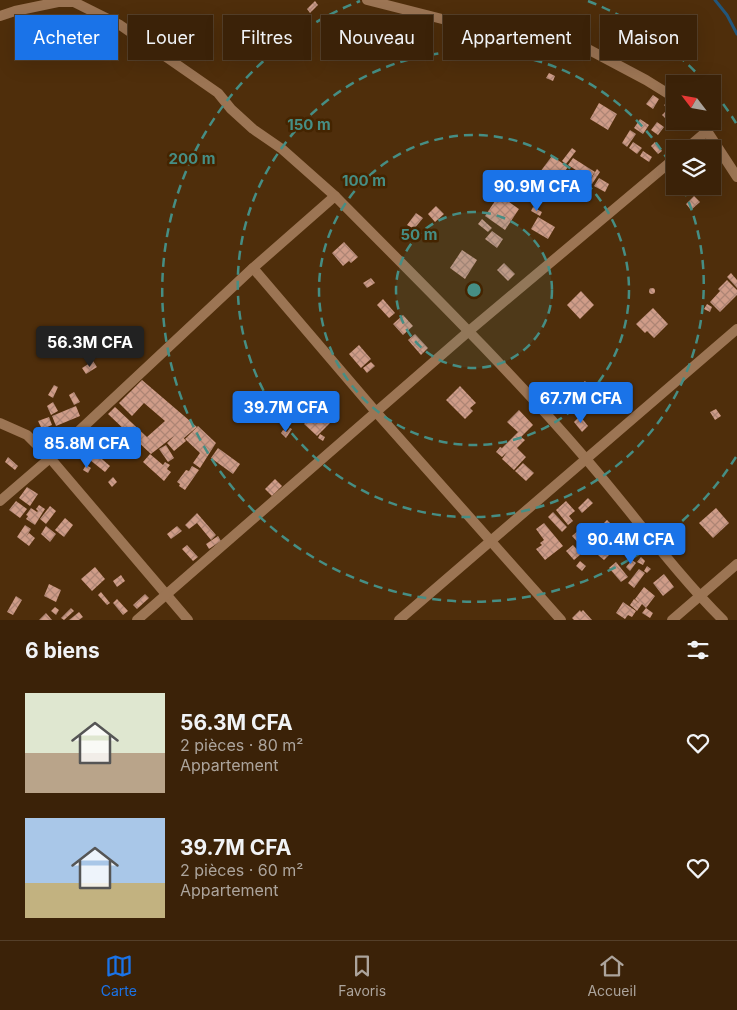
<!DOCTYPE html>
<html lang="fr">
<meta charset="utf-8">
<style>
body{margin:0;font-family:Inter,sans-serif;background:#422a12;color:#f1f3f6;height:100vh;display:flex;flex-direction:column;font-size:19px;white-space:nowrap}
*{box-sizing:border-box;margin:0}
p{font-size:16px;color:#aca49c}
.icon{flex:none;width:28px;height:28px;fill:none;stroke:currentColor;stroke-width:2;stroke-linecap:round;stroke-linejoin:round}
.map{position:relative;height:620px;overflow:hidden}
.panel{display:flex;flex-direction:column;background:#3b2208;flex:1}
.panel>*{flex:none}
.top-card{position:absolute;left:15px;top:15px;width:708px;height:45px;display:flex;gap:10px}
.needle{width:32px;rotate:301deg}
.buttons{position:absolute;left:666px;top:75px;display:grid;gap:10px}
.buttons a{display:grid;place-items:center;width:55px;height:55px;border-radius:0px;background:#3b2208;box-shadow:0 5px 20px #0002,0 0 0 1px #543f29;font-size:25px}
.price{position:absolute;translate:-50% -42px;padding:0 11px;border-radius:5px;background:#1a73e8;color:#fff;font-size:16px;line-height:32px;filter:drop-shadow(0 1px 2px #0008)}
.price::after{content:'';position:absolute;left:50%;top:30px;width:15px;height:11px;margin-left:-8px;background:inherit;clip-path:polygon(0 0,100% 0,50% 100%)}
.price.on{background:#222;color:#fff}
ul{padding:0;list-style:none}
li{display:flex;align-items:center;gap:15px;height:125px;padding:0 25px}
li span{display:grid;place-items:center;flex:none;width:140px;height:100px;border-radius:0px;color:#555}
li>.icon{margin-inline-start:auto}
span .icon{width:60px;height:60px;fill:#fffc;stroke-width:1}
li b{font-size:21px}
h2{display:flex;justify-content:space-between;align-items:center;height:60px;padding:0 25px;font-size:21px}
.pill{padding:0 18px;border-radius:0px;background:#3b2208;box-shadow:0 5px 20px #0002,0 0 0 1px #543f29;font-size:18px;line-height:45px}
.pill.on{background:#1a73e8;color:#fff}
.tab-bar{display:flex;justify-content:space-around;align-items:center;height:70px;border-top:1px solid #543f29;background:#3b2208;font-size:14px;color:#aca49c}
.tab-bar a{display:grid;justify-items:center;gap:2px}
.tab-bar .on{color:#1a73e8}
.map>svg:first-child{display:block}
.lines{fill:none;stroke-linecap:round;stroke-linejoin:round}
.stream{stroke:#22567a;stroke-width:3}
.building{fill:url(#building-cross-hatch)}
.minor{stroke:#9c7554;stroke-width:10}
.ring{fill:none;stroke:#468e84;stroke-width:2.5;stroke-dasharray:9 6}
.centre{fill:#468e84;stroke:#442400;stroke-width:2.5}
.ring-label{font-size:15px;text-anchor:middle;font-weight:bold;fill:#468e84;stroke:#442400;stroke-width:5;stroke-linejoin:round;paint-order:stroke}
</style>
<div class="map">
<svg width="737" height="620" viewBox="0 0 737 620">
<defs>
<pattern id="building-cross-hatch" width="8" height="8" patternUnits="userSpaceOnUse" patternTransform="scale(1.25)"><rect width="8" height="8" fill="#cf9c88"/><path d="M0 0l8 8M0 8l8-8" fill="none" stroke="#ad8575"/></pattern>
</defs>
<rect width="100%" height="100%" fill="#4f2e0b"/>
<g class="lines">
<polyline class="stream" points="715,0 727,15 737,34"/>
</g>
<g class="building">
<polygon points="315,1 318,5 310,13 307,9"/>
<polygon points="294,17 297,27 284,31 281,21"/>
<polygon points="375,32 380,37 372,46 366,41"/>
<circle cx="305" cy="49" r="3"/>
<polygon points="549,73 555,76 553,81 546,78"/>
<polygon points="653,95 659,99 653,109 646,104"/>
<polygon points="671,99 675,105 675,119 664,105"/>
<polygon points="599,103 617,114 608,130 590,119"/>
<polygon points="666,111 670,116 666,119 662,115"/>
<polygon points="640,119 649,125 643,134 634,128"/>
<polygon points="657,122 664,127 658,135 651,130"/>
<polygon points="630,130 636,134 627,147 622,143"/>
<polygon points="633,142 642,148 637,154 629,148"/>
<polygon points="655,142 662,151 658,154 651,146"/>
<polygon points="572,148 576,151 566,164 562,161"/>
<polygon points="643,151 652,157 649,162 640,156"/>
<polygon points="552,156 568,167 556,184 540,172"/>
<polygon points="573,158 595,172 590,179 568,165"/>
<polygon points="597,169 600,172 592,184 589,182"/>
<polygon points="528,171 534,174 532,177 526,174"/>
<polygon points="577,174 585,180 577,191 569,186"/>
<polygon points="599,178 609,184 605,192 594,186"/>
<polygon points="537,182 549,189 538,206 527,199"/>
<polygon points="686,186 699,186 689,193 685,187"/>
<polygon points="499,195 519,209 505,230 485,216"/>
<polygon points="694,196 700,202 691,210 686,204"/>
<polygon points="436,206 444,214 435,222 428,214"/>
<polygon points="533,207 542,212 540,216 531,211"/>
<polygon points="416,213 423,218 414,229 407,225"/>
<polygon points="538,217 555,227 548,239 531,229"/>
<polygon points="482,219 492,228 488,232 478,224"/>
<polygon points="492,231 503,239 497,248 485,239"/>
<polygon points="344,242 358,257 351,263 349,261 343,266 332,253"/>
<polygon points="462,250 477,260 465,279 450,268"/>
<polygon points="504,263 515,274 508,281 497,270"/>
<polygon points="731,273 737,280 737,288 727,277"/>
<polygon points="371,278 375,283 367,288 363,283"/>
<polygon points="727,280 737,290 737,295 720,312 710,302 720,291 718,289"/>
<circle cx="652" cy="291" r="3"/>
<polygon points="581,291 594,305 580,319 567,305"/>
<polygon points="383,299 395,313 389,318 377,305"/>
<polygon points="707,304 712,307 710,312 704,309"/>
<polygon points="653,308 668,324 654,338 647,331 645,333 636,324"/>
<polygon points="403,315 413,326 403,335 393,324"/>
<polygon points="415,334 428,348 421,355 408,340"/>
<polygon points="115,342 128,348 126,353 113,347"/>
<polygon points="359,345 371,359 361,368 349,354"/>
<polygon points="93,361 97,367 86,374 82,368"/>
<polygon points="371,362 375,366 367,373 363,368"/>
<polygon points="142,380 197,427 184,438 183,437 186,441 174,451 167,443 174,436 151,454 136,440 133,444 124,435 127,432 108,414 115,407 147,437 165,421 144,403 132,416 119,403"/>
<polygon points="585,381 596,395 590,399 593,402 578,414 565,398"/>
<polygon points="54,385 58,387 53,398 48,395"/>
<polygon points="460,386 476,403 470,408 473,411 465,419 446,400"/>
<polygon points="74,392 80,402 74,405 69,395"/>
<polygon points="53,402 58,411 51,415 47,406"/>
<polygon points="76,406 80,416 56,426 52,416"/>
<polygon points="716,409 721,416 715,420 710,412"/>
<polygon points="519,410 533,425 521,437 525,440 517,448 526,457 514,470 502,459 507,452 502,457 496,452 500,447 502,448 518,432 507,422"/>
<polygon points="317,411 330,423 317,436 304,424"/>
<polygon points="580,416 588,426 582,432 574,422"/>
<polygon points="49,417 52,425 42,429 38,421"/>
<polygon points="198,426 216,443 200,468 193,463 200,453 185,439"/>
<polygon points="290,428 292,429 286,438 281,433 283,430 287,432"/>
<polygon points="320,434 325,437 323,441 318,438"/>
<polygon points="113,435 117,440 113,444 109,439"/>
<polygon points="128,440 131,444 128,448 124,444"/>
<polygon points="166,445 174,458 168,462 159,449"/>
<polygon points="218,448 240,464 233,474 211,458"/>
<polygon points="96,454 110,466 105,472 90,460"/>
<polygon points="150,454 163,465 165,462 170,465 167,469 171,472 164,481 143,462"/>
<polygon points="8,457 18,466 15,470 5,462"/>
<polygon points="523,463 534,473 526,481 515,471"/>
<polygon points="86,465 91,468 88,473 83,470"/>
<polygon points="192,466 199,470 185,490 179,486 180,484 177,482 186,470 189,471"/>
<polygon points="113,477 117,482 112,487 108,482"/>
<polygon points="275,479 282,486 272,496 265,489"/>
<polygon points="27,487 38,494 30,506 19,498"/>
<polygon points="588,498 593,503 582,513 578,508"/>
<polygon points="16,501 27,509 20,518 9,510"/>
<polygon points="566,501 575,511 569,516 573,521 568,525 556,510"/>
<polygon points="39,505 45,509 35,525 26,519 28,516 26,515 31,508 37,512 38,511 36,509"/>
<polygon points="50,506 56,511 46,524 40,519"/>
<polygon points="716,508 729,523 713,538 699,523"/>
<polygon points="553,512 567,527 562,532 548,517"/>
<polygon points="197,513 216,535 211,540 197,523 189,529 185,525"/>
<polygon points="65,518 73,525 64,537 55,530"/>
<polygon points="607,520 612,525 608,529 603,524"/>
<polygon points="544,523 563,546 545,560 536,549 542,545 540,543 544,540 536,529"/>
<polygon points="619,523 623,530 617,533 614,526"/>
<polygon points="25,525 31,529 26,537 29,533 35,538 29,546 17,537"/>
<polygon points="46,526 56,534 50,542 41,534"/>
<polygon points="177,526 182,531 171,539 167,534"/>
<polygon points="580,529 584,534 582,537 586,541 581,546 572,536"/>
<polygon points="625,529 638,542 633,547 620,534"/>
<polygon points="604,534 610,539 598,551 593,545"/>
<polygon points="618,534 621,537 615,543 612,540"/>
<polygon points="218,536 221,541 209,549 206,544"/>
<polygon points="623,538 633,549 630,552 619,541"/>
<polygon points="612,542 617,547 604,560 598,555"/>
<polygon points="187,545 198,557 193,561 182,549"/>
<polygon points="573,545 581,554 574,560 566,551"/>
<polygon points="641,557 645,561 643,565 637,562"/>
<polygon points="632,560 636,563 630,571 626,567"/>
<polygon points="580,561 586,566 582,571 576,566"/>
<polygon points="616,562 628,577 621,582 609,568"/>
<polygon points="647,566 651,569 647,573 644,571"/>
<polygon points="95,567 105,579 92,591 81,579"/>
<polygon points="639,569 645,573 634,588 628,583"/>
<polygon points="664,574 674,587 663,596 653,583"/>
<polygon points="121,575 125,581 117,587 113,581"/>
<polygon points="49,584 61,590 56,602 44,596"/>
<polygon points="644,587 655,596 646,608 642,604 637,611 630,605 634,599 640,604 635,599"/>
<polygon points="101,592 110,603 107,605 98,595"/>
<polygon points="145,594 149,598 137,609 133,605"/>
<polygon points="16,596 22,600 13,615 7,612"/>
<polygon points="117,599 128,611 123,615 113,603"/>
<polygon points="623,602 636,611 632,617 628,615 625,619 616,613"/>
<polygon points="55,607 59,610 56,615 51,611"/>
<polygon points="71,608 74,611 64,620 61,618"/>
<polygon points="646,608 653,613 650,618 642,613"/>
<polygon points="580,610 581,612 583,610 592,620 574,620 572,618"/>
<polygon points="79,612 83,617 79,620 69,620"/>
<polygon points="46,613 52,620 39,620"/>
</g>
<g class="lines">
<g class="minor">
<polyline points="367,0 450,21 530,30 558,36 582,46 646,80 675,98"/>
<polyline points="0,16 15,11 58,2 74,2 120,25 218,93 231,109 253,129 282,149 335,196"/>
<polyline points="698,121 707,131"/>
<polyline points="686,149 707,131 737,177"/>
<polyline points="253,268 376,412 561,620"/>
<polyline points="0,423 27,435 50,458 188,620"/>
<path d="M0 501 50 458 253 268 335 196C420 282 507 367 586 459 632 512 673 570 723 620"/>
<polyline points="137,620 469,331 675,158"/>
<polyline points="399,620 737,329"/>
<polyline points="672,620 737,564"/>
</g>
</g>
<circle cx="474" cy="290" r="78" fill="#468e84" fill-opacity=".12"/>
<g class="ring">
<circle cx="474" cy="290" r="78"/>
<circle cx="474" cy="290" r="155"/>
<path d="M683 188A233 233 0 1 1 675 172"/>
<path d="M736 457A311 311 0 1 1 360 1M588 1A311 311 0 0 1 705 82M714 92A311 311 0 0 1 736 123"/>
</g>
<circle cx="474" cy="290" r="8" class="centre"/>
<g class="ring-label">
<text x="309" y="130">150 m</text>
<text x="192" y="164">200 m</text>
<text x="364" y="186">100 m</text>
<text x="419" y="240">50 m</text>
</g>
</svg>
<div class="buttons">
<a><svg class="needle" viewBox="-14 -14 28 28"><path d="M0-13l5 13h-10z" fill="#e53935"/><path d="M0 13l5-13h-10z" fill="#aca49c"/></svg></a>
<a><svg class="icon" aria-label="layers" viewBox="0 0 24 24"><path d="M12 4l9 5-9 5-9-5zM3 14l9 5 9-5"/></svg></a>
</div>
<b class="price" style="left:537px;top:212px">90.9M CFA</b>
<b class="price on" style="left:90px;top:368px">56.3M CFA</b>
<b class="price" style="left:581px;top:424px">67.7M CFA</b>
<b class="price" style="left:286px;top:433px">39.7M CFA</b>
<b class="price" style="left:87px;top:469px">85.8M CFA</b>
<b class="price" style="left:631px;top:565px">90.4M CFA</b>
<div class="top-card">
<a class="pill on">Acheter</a>
<a class="pill">Louer</a>
<a class="pill">Filtres</a>
<a class="pill">Nouveau</a>
<a class="pill">Appartement</a>
<a class="pill">Maison</a>
</div>
</div>
<section class="panel">
<h2>6 biens<svg class="icon" aria-label="filters" viewBox="0 0 24 24"><path d="M4 7h16M4 17h16"/><circle cx="9" cy="7" r="2"/><circle cx="15" cy="17" r="2"/></svg></h2>
<ul>
<li><span style="background:linear-gradient(#dfe7d0 60%,#b9a48a 0)"><svg class="icon" aria-label="home" viewBox="0 0 24 24"><path d="M3 11l9-7 9 7M6 9v11h12V9"/></svg></span><div><b>56.3M CFA</b><p>2 pièces · 80 m²</p><p>Appartement</p></div><svg class="icon" aria-label="heart" viewBox="0 0 24 24"><path d="M12 20l-8-8c-3-5 5-10 8-4 3-6 11-1 8 4z"/></svg></li>
<li><span style="background:linear-gradient(#a9c7e8 65%,#c2b280 0)"><svg class="icon" aria-label="home" viewBox="0 0 24 24"><path d="M3 11l9-7 9 7M6 9v11h12V9"/></svg></span><div><b>39.7M CFA</b><p>2 pièces · 60 m²</p><p>Appartement</p></div><svg class="icon" aria-label="heart" viewBox="0 0 24 24"><path d="M12 20l-8-8c-3-5 5-10 8-4 3-6 11-1 8 4z"/></svg></li>
</ul>
</section>
<nav class="tab-bar">
<a class="on"><svg class="icon" aria-label="map" viewBox="0 0 24 24"><path d="M3 6l6-2 6 2 6-2v14l-6 2-6-2-6 2zM9 4v14M15 6v14"/></svg>Carte</a>
<a><svg class="icon" aria-label="saved" viewBox="0 0 24 24"><path d="M7 4h10v16l-5-4-5 4z"/></svg>Favoris</a>
<a><svg class="icon" aria-label="home" viewBox="0 0 24 24"><path d="M3 11l9-7 9 7M6 9v11h12V9"/></svg>Accueil</a>
</nav>
